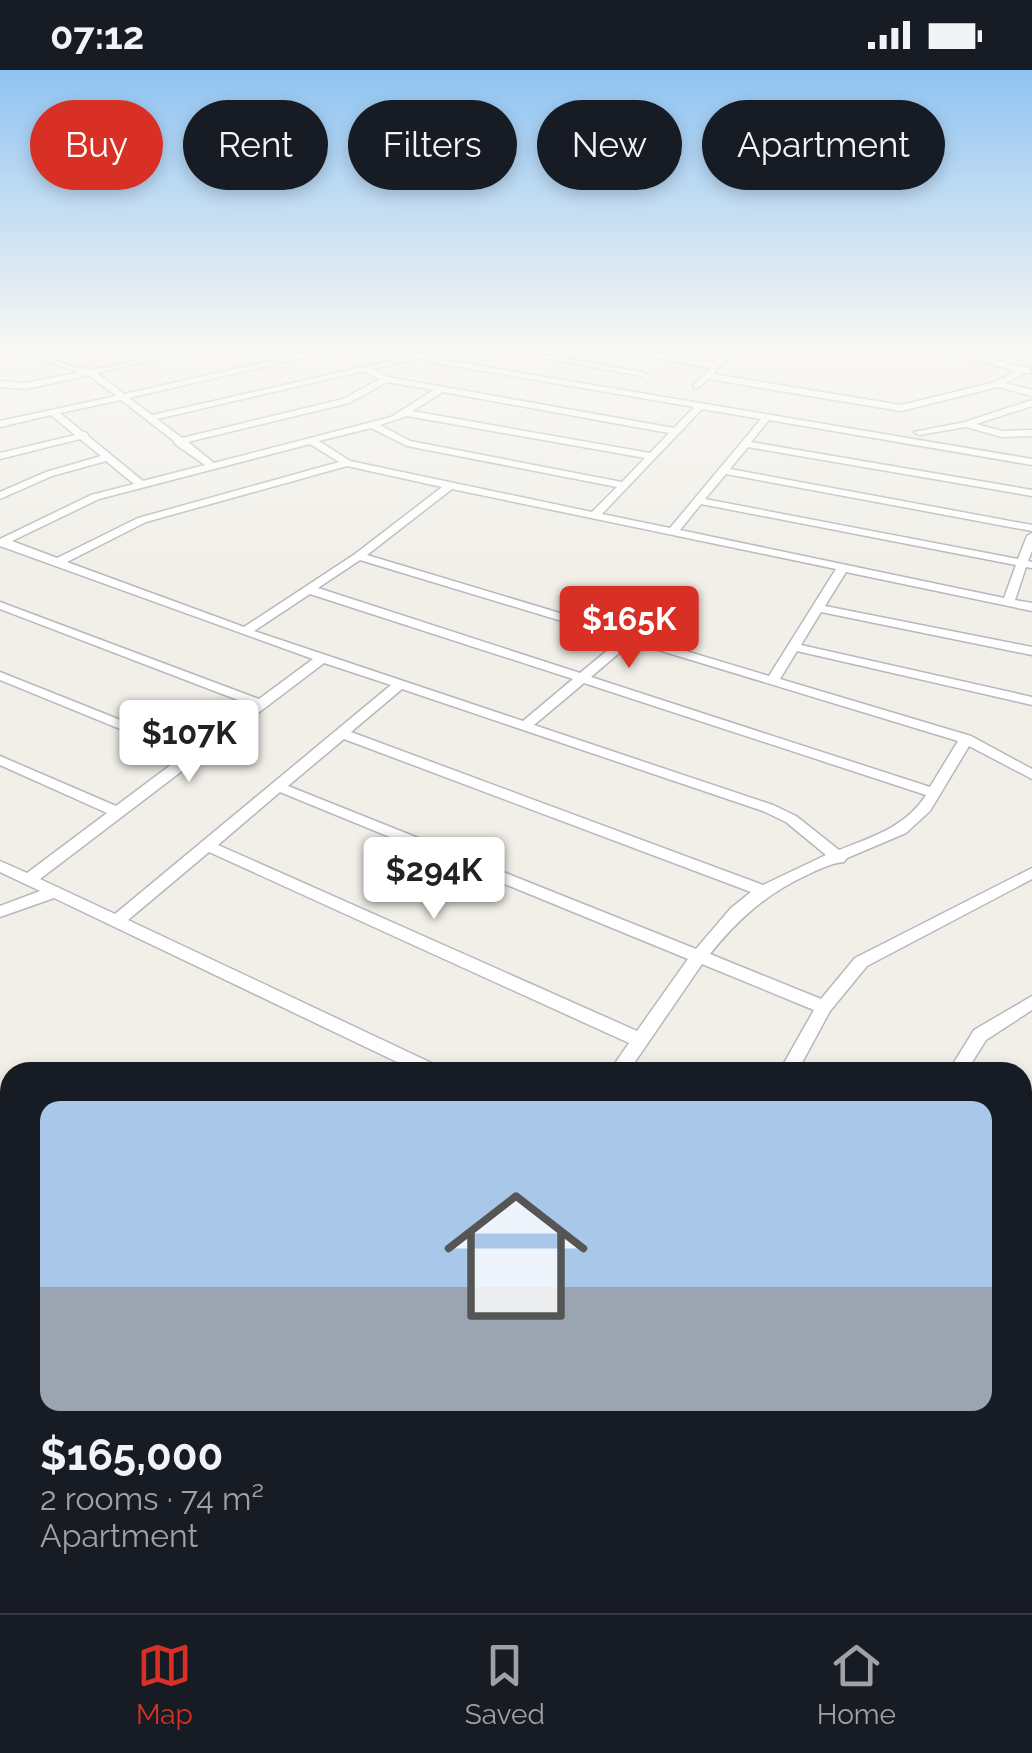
<!DOCTYPE html>
<meta charset="utf-8">
<style>
body{margin:0;font-family:Raleway,sans-serif;background:#242831;color:#f1f3f6;height:100vh;display:flex;flex-direction:column;font-size:38px;white-space:nowrap}
*{box-sizing:border-box;margin:0}
p{font-size:32px;color:#9ea1a6}
.icon{flex:none;width:55px;height:55px;fill:none;stroke:currentColor;stroke-width:2;stroke-linecap:round;stroke-linejoin:round}
.map{position:relative;flex:1;overflow:hidden}
.side{position:absolute;left:0px;top:992px;width:1032px;height:552px;display:flex;flex-direction:column;background:#171b24;border-radius:30px 30px 0 0;box-shadow:0 5px 15px #0003}
.side>*{flex:none}
.guide{position:absolute;left:30px;top:30px;width:972px;height:90px;display:flex;gap:20px}
.price{position:absolute;translate:-50% -85px;padding:0 22px;border-radius:10px;background:#fff;color:#222;font-size:32px;line-height:65px;filter:drop-shadow(0 2px 5px #0008)}
.price::after{content:'';position:absolute;left:50%;top:60px;width:30px;height:22px;margin-left:-15px;background:inherit;clip-path:polygon(0 0,100% 0,50% 100%)}
.price.selected{background:#d93025;color:#fff}
ul{padding:0;list-style:none}
li{display:grid;align-content:center;gap:20px;height:530px;padding:0 40px}
li span{display:grid;place-items:center;height:310px;border-radius:20px;color:#555}
li>.icon{margin-inline-start:auto}
span .icon{width:180px;height:180px;fill:#fffc;stroke-width:1}
li b{font-size:42px}
.pill{padding:0 35px;border-radius:45px;background:#171b24;box-shadow:0 5px 15px #0003;font-size:35px;line-height:90px}
.pill.selected{background:#d93025;color:#fff}
.status{display:flex;justify-content:space-between;align-items:center;height:70px;padding:0 50px;background:#171b24;direction:ltr}
.status svg{height:28px;fill:currentColor}
.tabs{display:flex;justify-content:space-around;align-items:center;height:140px;border-top:2px solid #363941;background:#171b24;font-size:28px;color:#9ea1a6}
.tabs a{display:grid;justify-items:center;gap:5px}
.tabs .selected{color:#d93025}
.map>svg:first-child{display:block}
.lines{fill:none;stroke-linecap:round;stroke-linejoin:round}
.minor-casing{stroke:#b5b8bc;stroke-width:3}
.minor{fill:#fff;fill-rule:evenodd}
</style>
<div class="status"><b>07:12</b><svg viewBox="0 0 49 12"><path d="M0 12V9h3v3zM5 12V6h3v6zM10 12V3h3v9zM15 12V0h3v12zM26 1h20v11H26zM47 4h2v5h-2z"/></svg></div>
<div class="map">
<svg width="1032" height="1543" viewBox="0 0 1032 1543">
<rect width="100%" height="100%" fill="#f1efe8"/>
<g class="lines">
<defs>
<g id="minor">
<path d="M10 279C38 279 70 301 93 299 130 296 164 279 201 279L97 303 124 324 324 279H340L129 328 152 345 412 286 398 279H410L433 288 1032 389V395L769 350 751 372 1032 420V426L748 377 730 399 1032 455V461L726 404 705 429 1018 489 1027 466 1032 463V481L1028 491 1032 492V498L1026 497 1015 530 1032 533V541L846 502 825 536 1032 577V585L821 542 801 575 1032 627V635L797 581 780 609 971 666 1032 699V709L969 676 930 741 906 763 847 788 844 792C832 793 819 799 807 805 766 824 738 849 710 884L821 929 855 888 1032 798V809L867 896 830 941 797 1002H779L814 940 702 894 628 1002H609L629 973 209 782 128 850 440 997 443 1002H418L54 828 0 847V836L40 821 0 802V791L27 803 107 743 0 695V686L116 736 184 685 0 610V602L193 679 251 635 0 539V532L259 629 313 589 0 476V469L91 425 134 414 106 391 52 406 0 429V422L46 402 101 386 80 369 0 389V383L75 365 51 345 0 357V351L116 326 89 305 26 319 0 317V311L26 313 80 302ZM419 288 431 292 694 337 674 358 388 307 373 299ZM364 301 380 309 343 329 182 368 157 349ZM387 312 434 320 391 347 214 393 188 372 349 333ZM443 322 669 363 650 383 412 341ZM121 330 174 371 175 374 205 395 143 411 88 366 87 363 83 362 60 343ZM702 339 761 349 670 458 602 444ZM407 346 645 388 622 412 410 371 380 355ZM371 358 407 376 617 417 592 442 350 391 319 371ZM310 374 339 392 138 448 57 488 12 471 99 429ZM347 396 442 417 355 484 244 557 67 492 146 452ZM452 419 836 499 769 606 367 485ZM701 434 1016 495 1004 528 680 460ZM360 490 621 569 580 603 318 518ZM310 524 573 609 523 651 254 561ZM632 572 958 671 930 717 591 607ZM324 593 391 615 115 844 40 809ZM584 613 926 725C906 757 872 767 839 780L796 746 773 735 534 655ZM402 619 763 741 786 752 826 785 763 815 351 662ZM344 669 751 822 731 838 696 879 288 716ZM280 722 688 889 637 961 218 775Z"/>
<polygon points="547,279 560,279 546,285 646,303 642,306 532,286"/>
<polygon points="610,279 630,279 714,293 727,279 736,279 713,304 901,335 995,312 1016,301 934,279 949,279 1031,299 1031,303 1024,303 1005,313 1032,320 1032,326 998,317 901,341 708,309 697,319 693,316 710,298"/>
<polygon points="1032,330 1032,336 976,354 1002,361 1032,360 1032,366 1002,367 966,357 919,365 914,362 965,352"/>
<polygon points="1032,926 1032,940 986,970 966,1002 948,1002 974,960"/>
<polygon points="0,1059 10,1066 10,1088 0,1082"/>
<polygon points="1022,1283 1032,1287 1032,1309 1022,1305"/>
<polygon points="10,1391 10,1419 0,1424 0,1396"/>
<polygon points="1022,1430 1032,1434 1032,1460 1022,1456"/>
<polygon points="224,1535 254,1535 257,1543 227,1543"/>
<polygon points="273,1535 303,1535 300,1543 270,1543"/>
<polygon points="710,1535 743,1535 746,1542 713,1543"/>
</g>
</defs>
<use href="#minor" class="minor-casing"/>
<use href="#minor" class="minor"/>
</g>
<linearGradient id="sky" x2="0" y2="1"><stop stop-color="#8fc3f1"/><stop offset="0.56" stop-color="#f9f8f5"/><stop offset="1" stop-color="#f9f8f5" stop-opacity="0"/></linearGradient>
<rect width="1032" height="495" fill="url(#sky)"/>
</svg>
<b class="price selected" style="left:629px;top:601px">$165K</b>
<b class="price" style="left:189px;top:715px">$107K</b>
<b class="price" style="left:434px;top:852px">$294K</b>
<div class="guide">
<a class="pill selected">Buy</a>
<a class="pill">Rent</a>
<a class="pill">Filters</a>
<a class="pill">New</a>
<a class="pill">Apartment</a>
</div>
<section class="side">
<ul>
<li><span style="background:linear-gradient(#a9c7e8 60%,#9aa5b1 0)"><svg class="icon" aria-label="home" viewBox="0 0 24 24"><path d="M3 11l9-7 9 7M6 9v11h12V9"/></svg></span><div><b>$165,000</b><p>2 rooms · 74 m²</p><p>Apartment</p></div></li>
</ul>
</section>
</div>
<nav class="tabs">
<a class="selected"><svg class="icon" aria-label="map" viewBox="0 0 24 24"><path d="M3 6l6-2 6 2 6-2v14l-6 2-6-2-6 2zM9 4v14M15 6v14"/></svg>Map</a>
<a><svg class="icon" aria-label="saved" viewBox="0 0 24 24"><path d="M7 4h10v16l-5-4-5 4z"/></svg>Saved</a>
<a><svg class="icon" aria-label="home" viewBox="0 0 24 24"><path d="M3 11l9-7 9 7M6 9v11h12V9"/></svg>Home</a>
</nav>
